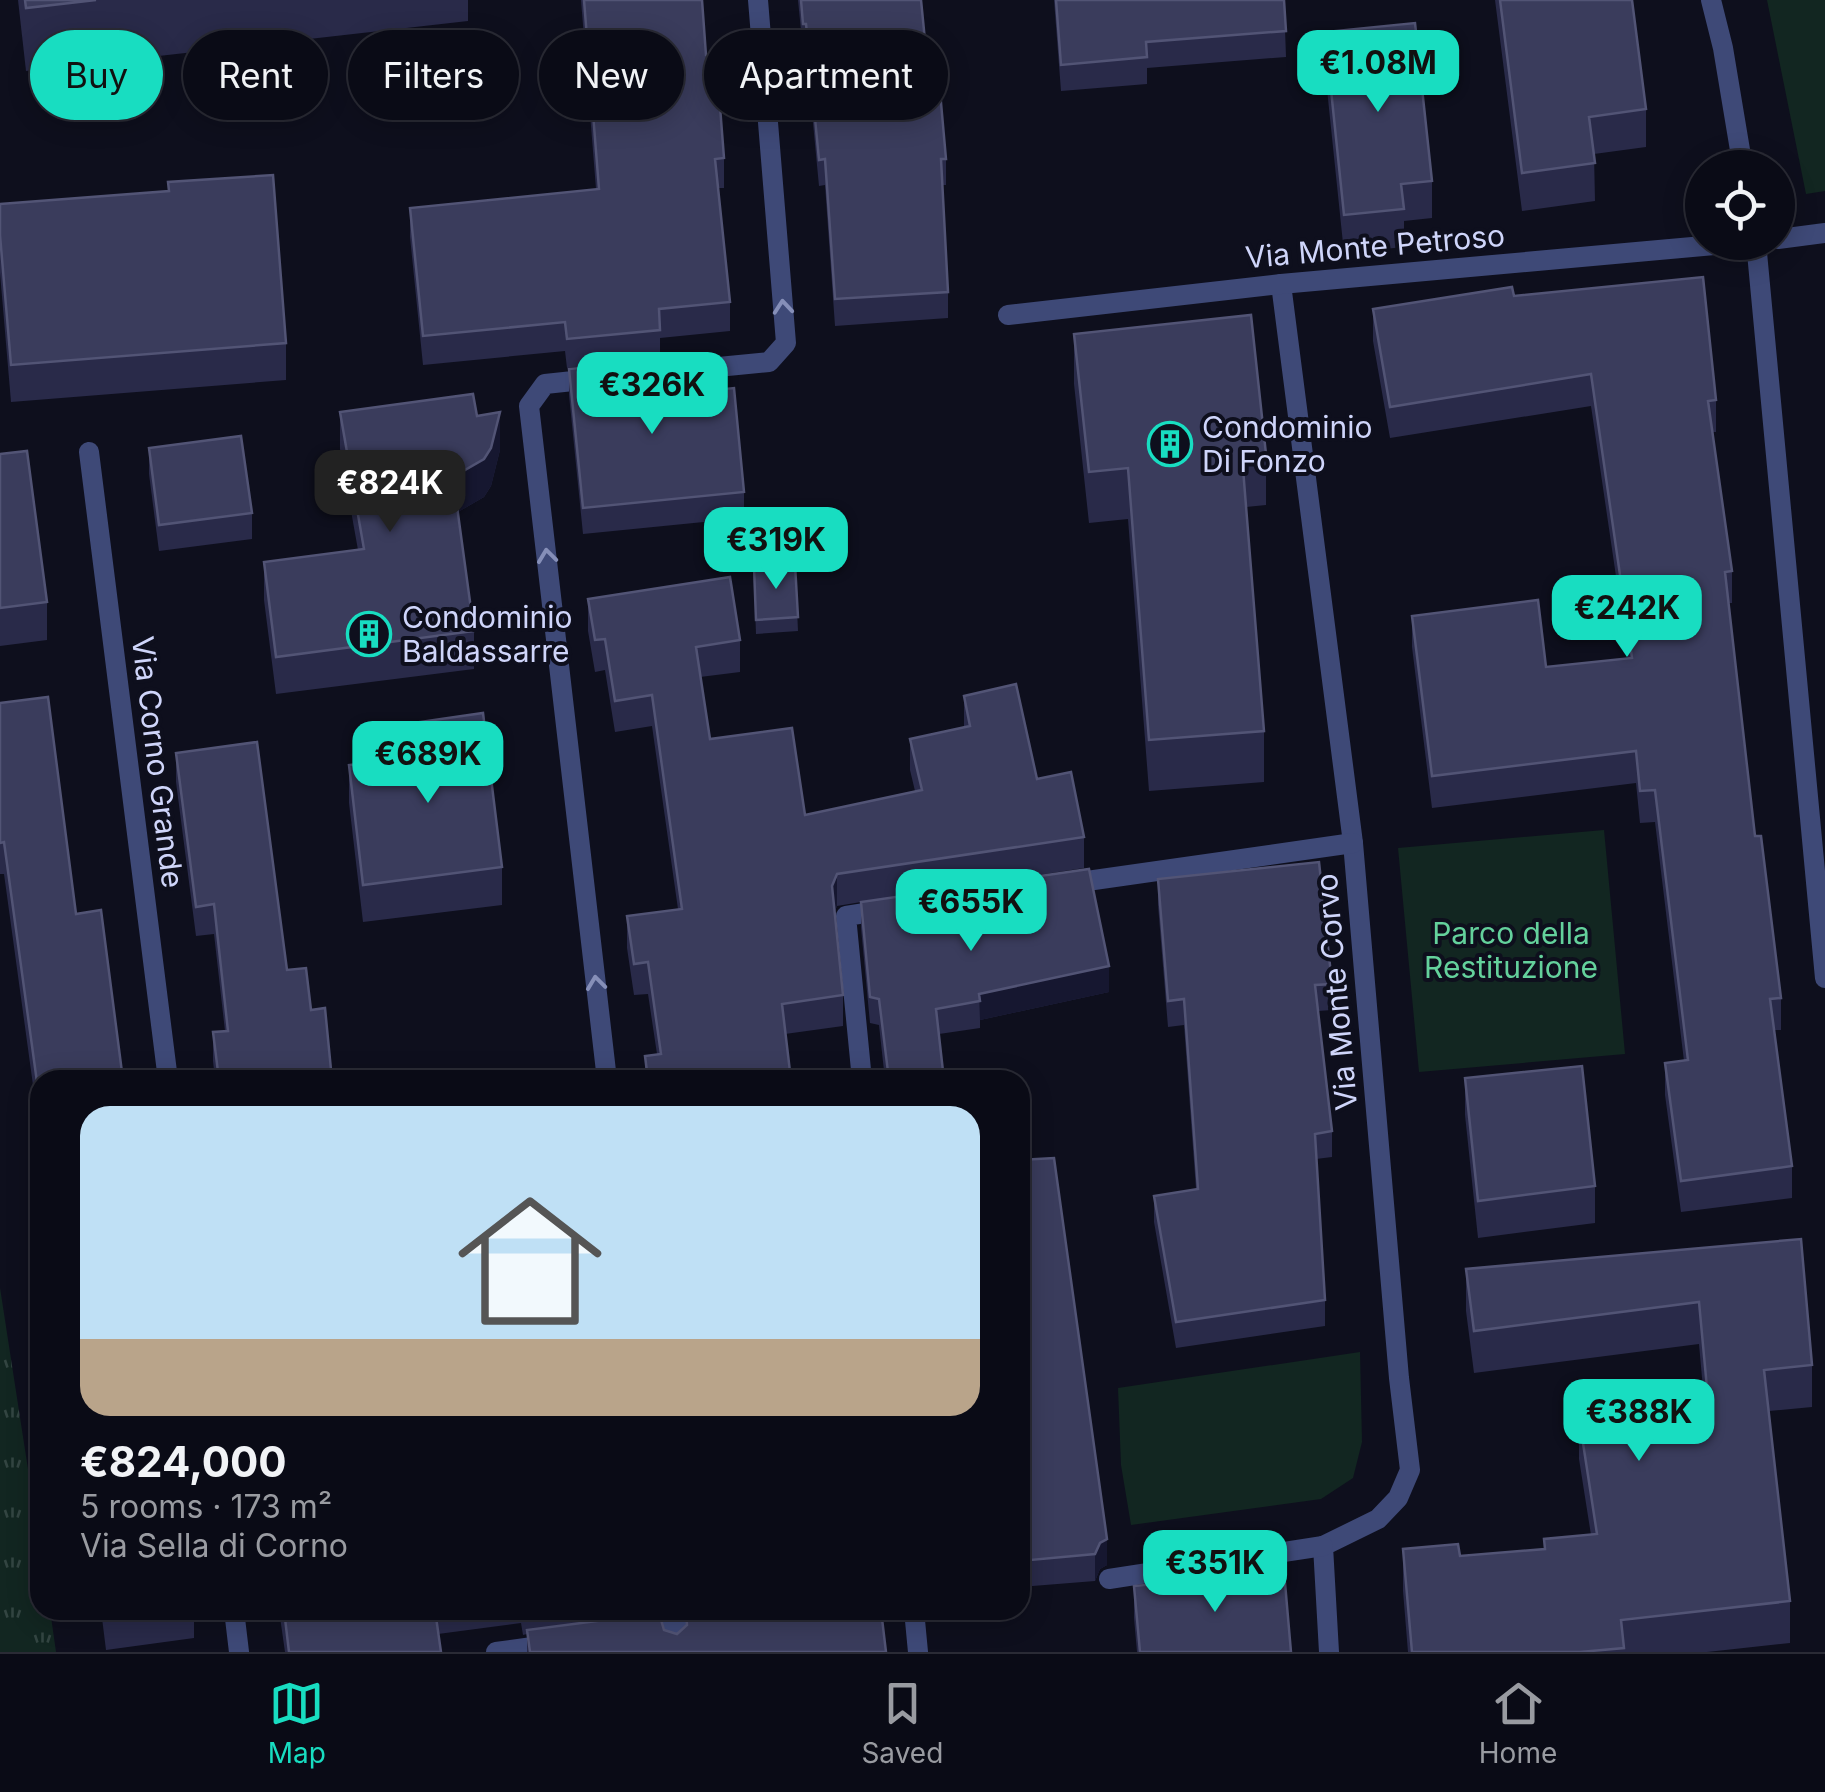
<!DOCTYPE html>
<meta charset="utf-8">
<style>
body{margin:0;font-family:Inter,sans-serif;background:#13141f;color:#f1f3f6;height:100vh;display:flex;flex-direction:column;font-size:38px;white-space:nowrap}
*{box-sizing:border-box;margin:0}
p{font-size:32px;color:#999ba1}
.icon{flex:none;width:55px;height:55px;fill:none;stroke:currentColor;stroke-width:2;stroke-linecap:round;stroke-linejoin:round}
.map{position:relative;flex:1;overflow:hidden}
.side{position:absolute;left:30px;top:1070px;width:1000px;height:550px;display:flex;flex-direction:column;background:#0a0b16;border-radius:30px;box-shadow:0 5px 25px #0003,0 0 0 2px #2a2b35}
.side>*{flex:none}
.hud{position:absolute;left:30px;top:30px;width:1000px;height:90px;display:flex;gap:20px}
.fabs{position:absolute;left:1685px;top:150px;display:grid;gap:20px}
.fabs a{display:grid;place-items:center;width:110px;height:110px;border-radius:50%;background:#0a0b16;box-shadow:0 5px 25px #0003,0 0 0 2px #2a2b35;font-size:50px}
.price{position:absolute;translate:-50% -85px;padding:0 22px;border-radius:20px;background:#18ddc1;color:#111;font-size:32px;line-height:65px;filter:drop-shadow(0 2px 5px #0008)}
.price::after{content:'';position:absolute;left:50%;top:60px;width:30px;height:22px;margin-left:-15px;background:inherit;clip-path:polygon(0 0,100% 0,50% 100%)}
.price.selected{background:#222;color:#fff}
ul{padding:0;list-style:none}
li{display:grid;align-content:center;gap:20px;height:530px;padding:0 50px}
li+li{border-top:2px solid #2a2b35}
li span{display:grid;place-items:center;height:310px;border-radius:30px;color:#555}
li>.icon{margin-inline-start:auto}
span .icon{width:180px;height:180px;fill:#fffc;stroke-width:1}
li b{font-size:42px}
.chip{padding:0 35px;border-radius:45px;background:#0a0b16;box-shadow:0 5px 25px #0003,0 0 0 2px #2a2b35;font-size:35px;line-height:90px}
.chip.selected{background:#18ddc1;color:#111}
.menu{display:flex;justify-content:space-around;align-items:center;height:140px;border-top:2px solid #2a2b35;background:#0a0b16;font-size:28px;color:#999ba1}
.menu a{display:grid;justify-items:center;gap:5px}
.menu .selected{color:#18ddc1}
.map>svg:first-child{display:block}
.grass{fill:url(#grass-tufts)}
.park{fill:#122621}
.lines{fill:none;stroke-linecap:round;stroke-linejoin:round}
.street{stroke:#3e4977;stroke-width:20}
.wall{fill:#292a49}
.shaded-wall{fill:#161730}
.building{fill:#3a3c5c;stroke:#525475;stroke-width:2.5}
.oneway{stroke:#868fb8}
.labels{text-anchor:middle;dominant-baseline:central;stroke-width:8;stroke-linejoin:round;paint-order:stroke}
.street-label{font-size:30px;fill:#cfd5fa;stroke:#0e0f1d}
.poi-label{font-size:30px;fill:#cfd5fa;stroke:#0e0f1d;text-anchor:start}
.park-label{font-size:30px;fill:#64d19c;stroke:#0e0f1d}
</style>
<div class="map">
<svg width="1825" height="1652" viewBox="0 0 1825 1652">
<defs>
<pattern id="grass-tufts" width="24" height="20" patternUnits="userSpaceOnUse" patternTransform="scale(2.5)"><rect width="24" height="20" fill="#122621"/><path d="M3 7l-1-3M5 7V3M7 7l1-3M15 17l-1-3M17 17v-4M19 17l1-3" fill="none" stroke="#334542"/></pattern>
</defs>
<rect width="100%" height="100%" fill="#0e0f1d"/>
<polygon class="grass" points="0,1288 40,1547 40,1610 50,1610 56,1652 0,1652"/>
<g class="park">
<polygon points="1767,0 1825,0 1825,191 1806,194"/>
<polygon points="1604,830 1625,1054 1419,1072 1398,848"/>
<polygon points="1360,1352 1362,1442 1353,1478 1321,1499 1131,1525 1121,1465 1118,1388"/>
</g>
<g class="lines">
<g class="street">
<polyline points="1711,0 1723,48 1743,168"/>
<polyline points="1778,239 1825,233"/>
<polyline points="1756,242 1825,978"/>
<polyline points="1281,284 1353,843 1399,1378 1410,1470 1398,1498 1378,1519 1323,1546 1329,1652"/>
<polyline points="1008,315 1281,284 1748,242"/>
<polyline points="636,375 769,362 786,343 758,0"/>
<polyline points="592,379 545,384 529,406 607,1080"/>
<polyline points="89,452 168,1080"/>
<polyline points="1066,884 1353,843"/>
<polyline points="862,1080 846,916 884,910"/>
<polyline points="1109,1579 1323,1546"/>
<polyline points="234,1610 239,1652"/>
<polyline points="914,1610 918,1652"/>
<polyline points="637,1631 712,1621"/>
<polyline points="496,1652 554,1644"/>
</g>
</g>
<g class="wall">
<polygon points="18,0 468,0 468,21 26,71"/>
<polygon points="581,0 702,0 706,55 724,158 724,188 718,188 730,302 730,331 660,338 660,359 567,368 565,351 423,365 410,237 410,208 596,189"/>
<polygon points="798,0 921,0 929,81 946,159 946,185 942,185 948,292 948,318 835,326 825,185 819,186 806,50 803,51"/>
<polygon points="1054,0 1284,0 1286,57 1147,68 1147,84 1061,91"/>
<polygon points="1495,0 1632,0 1646,109 1646,147 1594,154 1595,201 1522,211"/>
<polygon points="1325,32 1432,181 1432,218 1404,221 1404,247 1344,253 1325,70"/>
<polygon points="0,204 286,343 286,380 11,402 0,273"/>
<polygon points="1514,296 1716,400 1716,432 1713,432 1732,571 1732,603 1729,603 1755,836 1781,998 1781,1030 1774,1030 1792,1166 1792,1198 1681,1212 1665,1095 1665,1063 1684,1061 1655,822 1640,823 1636,783 1432,808 1412,647 1412,616 1546,667 1628,658 1591,406 1390,438 1373,341 1373,309"/>
<polygon points="1074,334 1266,454 1266,505 1246,507 1264,731 1264,782 1149,791 1128,519 1089,523 1074,384"/>
<polygon points="569,369 665,395 744,492 744,518 583,534 569,395"/>
<polygon points="340,412 477,416 500,450 491,486 484,497 458,512 474,631 474,669 276,694 264,600 264,562 358,550 340,449"/>
<polygon points="149,448 252,513 252,539 159,551 149,474"/>
<polygon points="0,454 47,602 47,640 0,646"/>
<polygon points="795,564 798,631 756,634 754,580"/>
<polygon points="588,599 740,640 740,672 700,677 710,739 805,815 915,791 910,770 910,739 964,728 964,696 1037,779 1084,837 1084,868 904,896 1109,992 980,1020 980,1028 939,1034 944,1080 885,1080 879,1025 870,1023 861,928 861,902 837,906 835,911 843,995 843,1026 785,1034 791,1080 645,1080 645,1056 657,1054 648,994 634,995 627,948 627,916 678,909 652,726 615,732 605,670 595,672 588,631"/>
<polygon points="0,703 76,914 40,1080 40,1136 4,874 0,874"/>
<polygon points="413,723 502,867 502,905 363,922 349,803 349,765 413,757"/>
<polygon points="176,753 287,970 311,1010 332,1080 215,1080 213,1061 213,1032 225,1031 214,934 196,936 176,782"/>
<polygon points="1158,879 1332,984 1332,1010 1318,1011 1332,1131 1332,1157 1316,1159 1325,1300 1325,1326 1176,1348 1154,1222 1154,1196 1196,1189 1184,1025 1168,1027 1158,905"/>
<polygon points="1465,1078 1595,1186 1595,1223 1478,1238 1465,1115"/>
<polygon points="1020,1160 1107,1565 1100,1569 1095,1581 1020,1587"/>
<polygon points="1801,1239 1812,1365 1812,1407 1769,1411 1790,1601 1790,1643 1707,1652 1408,1652 1403,1591 1403,1549 1460,1556 1544,1549 1544,1539 1591,1535 1579,1459 1579,1417 1704,1400 1699,1344 1474,1373 1466,1311 1466,1269"/>
<polygon points="1134,1586 1291,1652 1137,1652 1134,1618"/>
<polygon points="101,1610 194,1610 194,1638 106,1650"/>
<polygon points="279,1610 655,1610 655,1613 664,1630 677,1634 686,1626 686,1613 682,1613 681,1610 881,1610 530,1652 527,1652 527,1634 523,1635 521,1623 438,1634 441,1652 285,1652"/>
</g>
<g class="shaded-wall">
<polygon points="500,412 500,450 491,486 484,497 453,515 453,477"/>
<polygon points="837,874 837,906 832,917 832,886"/>
<polygon points="1109,966 1109,992 980,1020 979,994"/>
<polygon points="1107,1539 1107,1565 1100,1569 1095,1581 1095,1554 1100,1543"/>
</g>
<g class="building">
<polygon points="25,0 96,0 26,8"/>
<polygon points="584,0 702,0 706,55 716,55 724,158 715,159 730,302 659,309 660,330 567,339 565,322 423,336 410,208 599,189"/>
<polygon points="801,0 921,0 929,81 939,80 946,159 941,159 948,292 835,299 825,159 819,160 806,24 803,24"/>
<polygon points="1056,0 1284,0 1286,31 1146,42 1147,57 1061,65"/>
<polygon points="1500,0 1632,0 1646,109 1589,117 1595,163 1522,173"/>
<polygon points="1415,23 1432,181 1401,184 1404,209 1344,215 1325,32"/>
<polygon points="273,175 286,343 11,365 0,235 0,204 169,191 168,182"/>
<polygon points="1703,277 1716,400 1708,401 1732,571 1725,572 1755,836 1761,836 1781,998 1770,999 1792,1166 1681,1181 1665,1063 1688,1060 1655,790 1640,791 1636,751 1432,776 1412,616 1538,600 1546,667 1632,658 1591,374 1390,407 1373,309 1512,287 1514,296"/>
<polygon points="1251,315 1266,454 1242,456 1264,731 1149,740 1128,468 1089,472 1074,334"/>
<polygon points="662,360 665,395 734,388 744,492 583,508 569,369"/>
<polygon points="473,394 477,416 500,412 491,448 484,459 453,477 474,631 276,657 264,562 364,549 340,412"/>
<polygon points="241,436 252,513 159,525 149,448"/>
<polygon points="27,451 47,602 0,608 0,454"/>
<polygon points="795,564 798,617 756,620 754,567"/>
<polygon points="730,577 740,640 696,647 710,739 792,728 805,815 922,790 910,739 970,726 964,696 1016,684 1037,779 1071,772 1084,837 837,874 832,886 843,995 782,1004 791,1080 648,1080 645,1056 661,1054 648,962 634,964 627,916 682,909 652,695 615,701 605,639 595,640 588,599"/>
<polygon points="48,697 76,914 101,910 123,1080 40,1080 40,1104 4,842 0,843 0,703"/>
<polygon points="483,713 502,867 363,885 349,765 418,757 413,723"/>
<polygon points="257,742 287,970 306,968 311,1010 325,1008 332,1080 219,1080 213,1032 228,1031 214,904 196,907 176,753"/>
<polygon points="1319,862 1332,984 1315,985 1332,1131 1315,1134 1325,1300 1176,1322 1154,1196 1198,1189 1184,999 1168,1001 1158,879"/>
<polygon points="1089,869 1109,966 979,994 980,1001 936,1009 944,1080 889,1080 879,999 870,997 861,902"/>
<polygon points="1582,1066 1595,1186 1478,1201 1465,1078"/>
<polygon points="562,1074 562,1080 520,1080"/>
<polygon points="1054,1158 1107,1539 1100,1543 1095,1554 1020,1561 1020,1160"/>
<polygon points="1801,1239 1812,1365 1764,1370 1790,1601 1621,1620 1624,1648 1580,1652 1412,1652 1403,1549 1458,1544 1460,1556 1545,1549 1544,1539 1597,1534 1579,1417 1708,1399 1699,1302 1474,1331 1466,1269"/>
<polygon points="1284,1571 1291,1652 1140,1652 1134,1586"/>
<polygon points="105,1610 164,1610 106,1618"/>
<polygon points="284,1610 435,1610 441,1652 289,1652"/>
<polygon points="686,1610 881,1610 886,1652 530,1652 527,1630 659,1613 664,1630 677,1634 687,1625"/>
</g>
<defs><path id="oneway-chevron" d="M-2-3.5L2.5 0L-2 3.5" fill="none" stroke-width="1.6" stroke-linecap="round" stroke-linejoin="round" transform="scale(2.5)"/></defs>
<g class="oneway">
<use href="#oneway-chevron" transform="translate(783 307) rotate(-95)"/>
<use href="#oneway-chevron" transform="translate(547 556) rotate(-97)"/>
<use href="#oneway-chevron" transform="translate(596 983) rotate(-97)"/>
</g>
<defs>
<symbol id="building-ring" viewBox="-11 -11 22 22"><circle r="9.5" fill="#0e0f1d" stroke="#18ddc1" stroke-width="1.5"/><path d="M-4-6H4V6H1V3H-1V6H-4ZM-2.5-4.3h1.7v1.8h-1.7ZM.8-4.3h1.7v1.8H.8ZM-2.5-1h1.7V.8h-1.7ZM.8-1h1.7V.8H.8Z" fill="#18ddc1"/></symbol>
</defs>
<g fill-rule="evenodd">
<use href="#building-ring" x="1145" y="419" width="50" height="50"/>
<use href="#building-ring" x="344" y="609" width="50" height="50"/>
</g>
<g class="labels">
<g class="street-label">
<text transform="translate(1375 246) rotate(-5)">Via Monte Petroso</text>
<text transform="translate(158 762) rotate(83)">Via Corno Grande</text>
<text transform="translate(1336 992) rotate(-95)">Via Monte Corvo</text>
</g>
<g class="poi-label">
<text x="1202" y="427">Condominio<tspan x="1202" dy="34">Di Fonzo</tspan></text>
<text x="402" y="617">Condominio<tspan x="402" dy="34">Baldassarre</tspan></text>
</g>
<g class="park-label">
<text x="1511" y="933">Parco della<tspan x="1511" dy="34">Restituzione</tspan></text>
</g>
</g>
</svg>
<div class="fabs">
<a><svg class="icon" aria-label="locate" viewBox="0 0 24 24"><circle cx="12" cy="12" r="6"/><path d="M12 2v4M12 18v4M2 12h4M18 12h4"/></svg></a>
</div>
<b class="price" style="left:1378px;top:115px">€1.08M</b>
<b class="price" style="left:652px;top:437px">€326K</b>
<b class="price selected" style="left:390px;top:535px">€824K</b>
<b class="price" style="left:776px;top:592px">€319K</b>
<b class="price" style="left:1627px;top:660px">€242K</b>
<b class="price" style="left:428px;top:806px">€689K</b>
<b class="price" style="left:971px;top:954px">€655K</b>
<b class="price" style="left:1639px;top:1464px">€388K</b>
<b class="price" style="left:1215px;top:1615px">€351K</b>
<div class="hud">
<a class="chip selected">Buy</a>
<a class="chip">Rent</a>
<a class="chip">Filters</a>
<a class="chip">New</a>
<a class="chip">Apartment</a>
</div>
<section class="side">
<ul>
<li><span style="background:linear-gradient(#bfe0f5 75%,#b9a48a 0)"><svg class="icon" aria-label="home" viewBox="0 0 24 24"><path d="M3 11l9-7 9 7M6 9v11h12V9"/></svg></span><div><b>€824,000</b><p>5 rooms · 173 m²</p><p>Via Sella di Corno</p></div></li>
</ul>
</section>
</div>
<nav class="menu">
<a class="selected"><svg class="icon" aria-label="map" viewBox="0 0 24 24"><path d="M3 6l6-2 6 2 6-2v14l-6 2-6-2-6 2zM9 4v14M15 6v14"/></svg>Map</a>
<a><svg class="icon" aria-label="saved" viewBox="0 0 24 24"><path d="M7 4h10v16l-5-4-5 4z"/></svg>Saved</a>
<a><svg class="icon" aria-label="home" viewBox="0 0 24 24"><path d="M3 11l9-7 9 7M6 9v11h12V9"/></svg>Home</a>
</nav>
